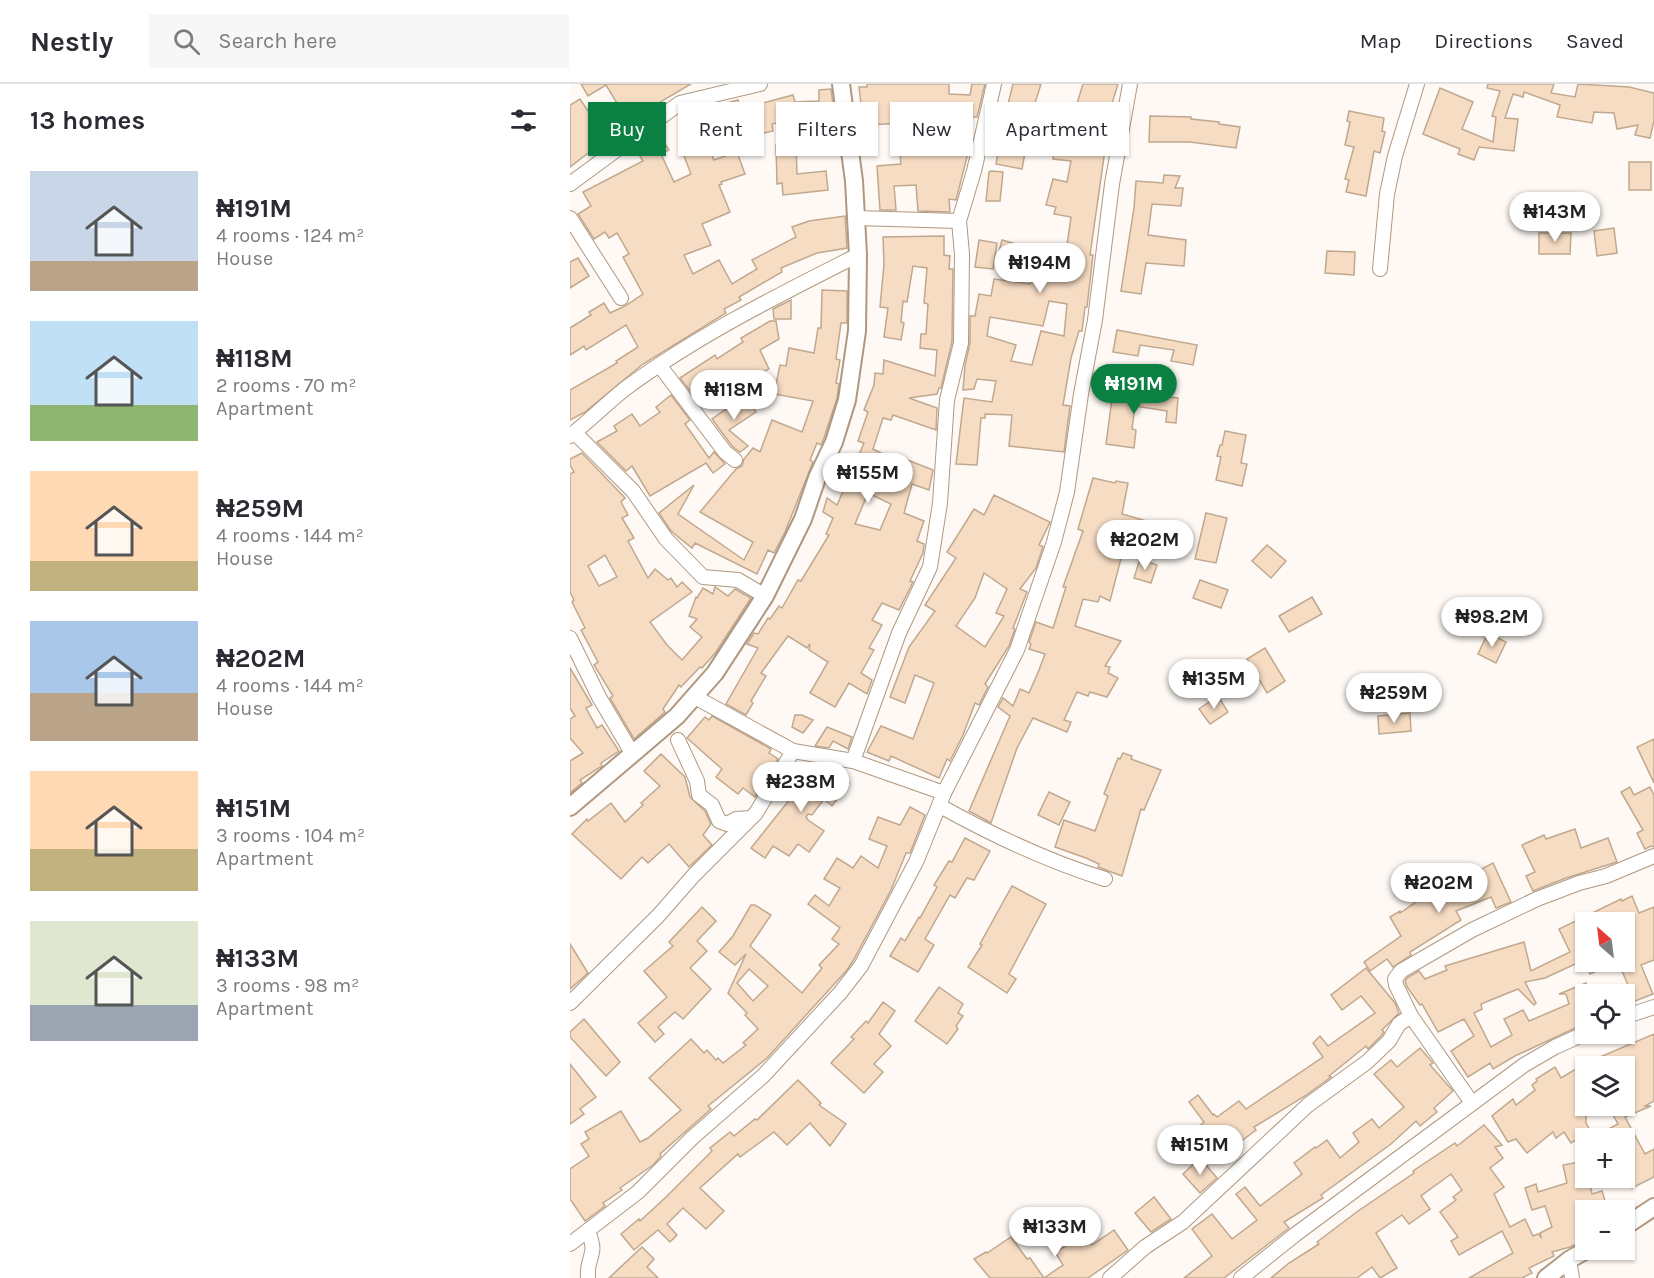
<!DOCTYPE html>
<meta charset="utf-8">
<style>
body{margin:0;font-family:Karla,sans-serif;background:#f7f7f7;color:#2b2b33;height:100vh;display:flex;flex-direction:column;font-size:22px;white-space:nowrap}
*{box-sizing:border-box;margin:0}
p{font-size:20px;color:#7c7c81}
.icon{flex:none;width:33px;height:33px;fill:none;stroke:currentColor;stroke-width:2;stroke-linecap:round;stroke-linejoin:round}
.map{position:relative;flex:1;overflow:hidden}
.drawer{display:flex;flex-direction:column;background:#fff;width:570px}
.drawer>*{flex:none}
.guide{position:absolute;left:18px;top:18px;width:570px;height:54px;display:flex;gap:12px}
.needle{width:39px;rotate:332deg}
.tools{position:absolute;left:1005px;top:828px;display:grid;gap:12px}
.tools a{display:grid;place-items:center;width:60px;height:60px;border-radius:0px;background:#fff;box-shadow:0 2px 4px #0004;font-size:30px}
.price{position:absolute;translate:-50% -51px;padding:0 14px;border-radius:21px;background:#fff;color:#222;font-size:20px;line-height:39px;filter:drop-shadow(0 2px 3px #0008)}
.price::after{content:'';position:absolute;left:50%;top:36px;width:18px;height:14px;margin-left:-9px;background:inherit;clip-path:polygon(0 0,100% 0,50% 100%)}
.price.selected{background:#0b8043;color:#fff}
ul{padding:0;list-style:none}
li{display:flex;align-items:center;gap:18px;height:150px;padding:0 30px}
li span{display:grid;place-items:center;flex:none;width:168px;height:120px;border-radius:0px;color:#555}
li>.icon{margin-inline-start:auto}
span .icon{width:72px;height:72px;fill:#fffc;stroke-width:1}
li b{font-size:26px}
h2{display:flex;justify-content:space-between;align-items:center;height:72px;padding:0 30px;font-size:26px}
.pill{padding:0 21px;border-radius:0px;background:#fff;box-shadow:0 2px 4px #0004;font-size:21px;line-height:54px}
.pill.selected{background:#0b8043;color:#fff}
header{display:flex;align-items:center;gap:36px;box-sizing:border-box;height:84px;padding:0 30px;background:#fff;border-bottom:2px solid #e1e1e2}
header strong{font-size:28px}
nav{display:flex;gap:33px;margin-inline-start:auto;font-size:21px}
.search{width:420px;height:54px;background:#f7f7f7;display:flex;align-items:center;gap:15px;box-sizing:border-box;padding:0 21px;border-radius:0px;color:#7c7c81;font-size:22px}
main{display:flex;flex:1;min-height:0}
.map>svg:first-child{display:block}
.building{fill:#f6dcc3;stroke:#c0a88f;stroke-width:1.5;fill-rule:evenodd}
.lines{fill:none;stroke-linecap:round;stroke-linejoin:round}
.minor-casing{stroke:#b09880;stroke-width:16}
.tertiary-casing{stroke:#b09880;stroke-width:20}
.minor{stroke:#fff;stroke-width:14}
.tertiary{stroke:#fff;stroke-width:16}
</style>
<header>
<strong>Nestly</strong>
<div class="search"><svg class="icon" aria-label="search" viewBox="0 0 24 24"><circle cx="10" cy="10" r="6"/><path d="M15 15l6 6"/></svg>Search here</div>
<nav><a>Map</a><a>Directions</a><a>Saved</a></nav>
</header>
<main>
<section class="drawer">
<h2>13 homes<svg class="icon" aria-label="filters" viewBox="0 0 24 24"><path d="M4 7h16M4 17h16"/><circle cx="9" cy="7" r="2"/><circle cx="15" cy="17" r="2"/></svg></h2>
<ul>
<li><span style="background:linear-gradient(#c9d6e8 75%,#b9a48a 0)"><svg class="icon" aria-label="home" viewBox="0 0 24 24"><path d="M3 11l9-7 9 7M6 9v11h12V9"/></svg></span><div><b>₦191M</b><p>4 rooms · 124 m²</p><p>House</p></div></li>
<li><span style="background:linear-gradient(#bfe0f5 70%,#8fb573 0)"><svg class="icon" aria-label="home" viewBox="0 0 24 24"><path d="M3 11l9-7 9 7M6 9v11h12V9"/></svg></span><div><b>₦118M</b><p>2 rooms · 70 m²</p><p>Apartment</p></div></li>
<li><span style="background:linear-gradient(#ffd9b3 75%,#c2b280 0)"><svg class="icon" aria-label="home" viewBox="0 0 24 24"><path d="M3 11l9-7 9 7M6 9v11h12V9"/></svg></span><div><b>₦259M</b><p>4 rooms · 144 m²</p><p>House</p></div></li>
<li><span style="background:linear-gradient(#a9c7e8 60%,#b9a48a 0)"><svg class="icon" aria-label="home" viewBox="0 0 24 24"><path d="M3 11l9-7 9 7M6 9v11h12V9"/></svg></span><div><b>₦202M</b><p>4 rooms · 144 m²</p><p>House</p></div></li>
<li><span style="background:linear-gradient(#ffd9b3 65%,#c2b280 0)"><svg class="icon" aria-label="home" viewBox="0 0 24 24"><path d="M3 11l9-7 9 7M6 9v11h12V9"/></svg></span><div><b>₦151M</b><p>3 rooms · 104 m²</p><p>Apartment</p></div></li>
<li><span style="background:linear-gradient(#dfe7d0 70%,#9aa5b1 0)"><svg class="icon" aria-label="home" viewBox="0 0 24 24"><path d="M3 11l9-7 9 7M6 9v11h12V9"/></svg></span><div><b>₦133M</b><p>3 rooms · 98 m²</p><p>Apartment</p></div></li>
</ul>
</section>
<div class="map">
<svg width="1084" height="1194" viewBox="0 0 1084 1194">
<rect width="100%" height="100%" fill="#fef9f4"/>
<g class="building">
<polygon points="11,0 121,0 85,21 87,24 43,50 0,83 0,21 10,15 24,36 27,34 30,37 50,24 36,1 18,12"/>
<polygon points="297,0 379,0 379,10 400,11 402,0 415,0 407,33 332,31 333,39 298,41 297,20 291,20 289,3 297,3"/>
<path d="M443 0H471L464 22 491 29 492 21 506 23 513 0H548L540 26 534 25 527 65 535 66 520 171H523L517 223H515L512 247H509L501 274 493 321 500 322 494 368 439 362 442 331 415 330V334H411L407 381 386 380 394 314 422 318 426 297 407 295 404 305 393 306 395 281 400 259V232H405L409 210 421 212 424 195 460 200 471 162 496 168 501 133 484 130 486 123 476 121 483 95 497 98 501 77 483 75 488 41 436 28ZM479 217 497 220 494 252 471 247 462 281 441 277 446 261 417 252 420 233 473 242Z"/>
<polygon points="918,0 984,0 981,9 1005,13 1008,0 1059,3 1084,9 1084,37 1080,54 1065,51 1068,41 1047,45 1044,29 1024,28 1022,39 987,33 990,21 954,8 953,13 943,10 935,34 948,35 944,67 909,63 904,76 888,70 890,65 853,50 870,4 903,18 892,45 923,58 926,33 922,32 930,7 917,4"/>
<polygon points="261,5 265,36 266,60 236,60 236,32 202,40 203,47 181,52 174,24 223,11 225,18 249,17 249,6"/>
<polygon points="168,16 172,28 129,39 126,27"/>
<polygon points="779,27 814,34 812,47 815,48 810,69 804,67 796,112 776,108 779,96 775,95 784,63 775,61 780,38 777,37"/>
<polygon points="580,32 621,33 621,35 649,38 649,40 670,43 666,64 620,58 579,58"/>
<polygon points="125,33 144,76 167,68 175,90 151,98 152,100 149,101 160,128 132,140 141,161 114,171 123,190 149,176 162,200 187,185 182,176 226,153 222,143 239,137 275,132 277,164 247,169 211,184 212,188 169,213 171,216 154,225 156,229 73,280 15,328 0,336 0,306 47,279 46,277 68,263 56,241 16,266 14,262 0,271 0,244 21,231 19,228 34,219 40,229 55,222 73,210 53,173 59,170 47,149 39,154 35,148 24,155 8,130 21,122 13,108 73,77 65,64 89,50 99,66 91,70 104,98 121,90 114,72 122,69 109,41"/>
<polygon points="380,46 380,64 399,65 386,116 379,115 380,128 348,127 346,101 324,102 326,126 310,126 307,82 331,80 330,71 349,70 346,52"/>
<polygon points="430,58 456,63 452,85 426,80"/>
<polygon points="226,60 227,90 256,87 258,106 213,111 212,99 207,100 206,61"/>
<rect x="1059" y="78" width="22" height="28"/>
<polygon points="421,87 433,88 430,117 416,117 419,88"/>
<polygon points="594,91 610,92 605,104 613,104 611,122 582,120 578,151 616,156 614,182 576,179 571,210 551,207 564,124 566,97 593,99"/>
<polygon points="1044,144 1047,169 1027,172 1024,147"/>
<polygon points="969,149 1001,149 1000,170 969,170"/>
<path d="M374 152V171L380 172 379 185H383L382 258 371 304H369L367 310 339 314 367 324 366 346 323 331 321 336 313 334 303 365 333 380 335 375 363 386 359 406 342 400 334 429 354 437 347 457 354 460 353 469 340 497 343 498 329 526 312 519 302 536 312 541 299 564 304 566 291 589 302 596 297 610 279 599 265 623 240 609 258 578 239 566 240 560 237 564 218 552 191 589 196 592 181 617 183 619 176 631 156 620 188 564 177 560 184 549 188 550 198 534 200 535 209 522 212 524 228 496 231 497 259 451 256 450 263 434 253 428 257 414 267 421 294 359 288 357 298 328 294 326 304 301 305 289 313 290 314 276 365 292 367 266 350 264 351 250H356L358 220 354 219 357 184 343 182 337 218 333 217 331 238 334 239 331 256 314 253 318 224 310 223 314 180 313 153ZM298 409 321 420 310 446 285 440Z"/>
<polygon points="409,156 427,159 423,185 405,183"/>
<polygon points="432,156 450,161 448,172 429,167"/>
<polygon points="757,167 785,168 784,191 755,189"/>
<polygon points="8,174 19,192 0,204 0,178"/>
<polygon points="252,206 277,207 277,239 271,239 266,275 270,276 266,299 269,300 267,314 254,354 251,361 247,359 240,376 243,378 215,448 204,469 198,466 187,490 125,459 122,464 101,447 89,429 124,401 108,430 174,476 183,458 130,428 166,385 172,382 174,375 183,364 190,368 202,336 232,348 243,317 204,310 210,281 216,282 219,264 244,269 248,244 251,244"/>
<polygon points="221,216 221,235 204,235 203,225"/>
<polygon points="200,237 206,237 209,255 190,266 199,285 180,295 186,304 174,311 159,288 125,313 110,294 145,271 147,275 173,258 171,254"/>
<polygon points="547,246 627,261 623,281 601,277 604,266 570,261 568,272 543,268"/>
<polygon points="543,307 608,314 606,339 596,338 597,327 565,322 562,345 566,346 564,364 536,360"/>
<polygon points="101,311 120,336 115,340 139,374 144,368 155,380 143,389 136,379 80,412 62,382 56,387 27,358 47,347 44,342 62,330 70,342 90,328 86,323"/>
<polygon points="175,312 186,328 159,346 178,362 170,368 162,362 142,335"/>
<polygon points="655,347 676,351 671,379 677,380 672,402 646,396 651,373 647,372 650,361 652,361"/>
<path d="M12 369 55 414 51 418 58 431 52 434 64 454 58 457 78 494 85 485 98 496 101 494 107 503 112 498 122 508 80 538 97 561 112 576 132 553 120 543 127 535 119 532 126 513 127 514 133 504 143 510 145 503 158 512 165 505 181 514 146 568 132 584 130 583 111 603 109 601 93 625 95 628 64 655 40 614 43 612 24 581 28 578 11 546 15 544 2 518 4 516 0 508V390L4 388 0 381V375ZM35 471 47 493 29 502 18 482Z"/>
<polygon points="523,394 545,399 546,397 558,399 552,430 580,438 577,448 572,446 567,462 555,459 540,517 530,512 528,518 513,515 505,542 551,557 535,582 540,583 538,589 548,594 537,613 520,608 518,612 507,608 494,636 501,638 497,648 463,634 447,664 421,739 399,727 440,632 428,623 433,614 443,622 450,605 459,609 469,586 475,570 459,565 461,560 459,558 466,538 483,544 496,503 493,503 513,447 508,445"/>
<path d="M424 411 480 438 469 461 473 463 466 484 450 505 457 508 443 544 445 545 439 562 415 600 418 603 409 621 405 619 393 651 380 677 377 675 369 694 321 672 319 677 297 668 311 642 343 655 364 599 345 591 335 619 320 613 339 563 365 527 355 521 386 474 377 468 404 425 414 431ZM414 489 437 505 426 529 434 532 415 563 386 542 405 514Z"/>
<polygon points="636,429 657,434 646,479 625,475"/>
<polygon points="697,461 716,477 701,494 682,477"/>
<polygon points="570,475 587,481 581,499 564,494"/>
<polygon points="630,496 658,506 651,524 623,514"/>
<polygon points="742,513 752,530 719,548 709,532"/>
<polygon points="918,549 936,558 926,579 908,570"/>
<polygon points="695,564 715,597 697,609 677,575"/>
<polygon points="0,584 22,621 16,624 27,644 32,641 49,667 31,679 32,682 10,696 12,699 0,709 0,677 13,669 0,654 0,635 5,632 0,624"/>
<polygon points="648,612 658,628 640,640 629,625"/>
<polygon points="840,629 841,647 809,650 808,632"/>
<polygon points="225,631 232,631 243,636 233,649 222,643"/>
<polygon points="142,632 201,665 199,669 208,675 185,713 173,704 168,710 146,693 152,685 117,654 135,633 139,636"/>
<polygon points="257,643 282,653 278,665 263,657 259,664 245,662"/>
<polygon points="1084,655 1084,699 1067,663"/>
<polygon points="553,669 562,672 561,675 591,686 574,726 571,725 552,792 528,783 529,780 516,774 485,763 494,736 525,747 538,712 534,710 548,674 550,675"/>
<polygon points="91,670 115,693 120,713 135,727 141,740 133,751 142,761 119,783 99,760 78,779 72,773 51,795 2,750 17,735 18,737 41,719 55,738 73,721 71,719 90,702 74,687"/>
<polygon points="234,680 257,692 261,687 279,699 262,722 254,715 242,731 238,730 236,733 238,736 254,747 239,768 228,760 219,772 203,762 195,774 181,764 232,700 224,695"/>
<polygon points="1060,703 1064,711 1080,703 1084,711 1084,763 1081,762 1075,765 1067,749 1073,746 1051,708"/>
<polygon points="479,708 500,718 489,741 468,731"/>
<path d="M340 723 355 731 340 769H336L321 806 283 877 277 886 197 974 138 1022 141 1025 90 1070 91 1072 83 1081 50 1104 52 1106 33 1119 35 1122 15 1137 0 1115V1085L19 1072 11 1060 19 1055 15 1048 51 1027 70 1058 78 1054 111 1026 79 994 121 955 134 969 137 966 146 976 148 974 153 979 176 961 173 959 188 945 175 931 177 929 158 909 176 870 165 881 149 868 163 852 181 821H185L201 831 180 862 232 909 252 884 249 881 269 860 262 855 270 844 238 820 245 811 259 822 270 804 254 795 267 774 283 784 291 772 308 784 317 762 299 755 308 733 330 741ZM179 885 198 902 183 917 167 899Z"/>
<polygon points="1005,745 1011,764 1038,754 1047,778 996,794 963,807 956,792 965,788 952,761 974,751 976,755"/>
<polygon points="395,754 420,767 404,796 397,794 385,814 380,811 355,855 364,861 348,888 320,872 331,854 335,857 349,833 350,834 367,803 364,801 379,777 382,778"/>
<polygon points="923,779 941,818 926,824 921,813 886,827 891,836 840,868 841,871 823,883 817,875 800,887 794,878 831,852 820,833 830,827 830,829 863,806 865,810"/>
<polygon points="442,802 476,820 439,890 446,895 437,909 398,883 412,861 410,860"/>
<polygon points="1062,812 1069,829 1084,823 1084,876 1071,881 1083,910 1065,917 1048,878 1020,890 1015,878 1054,878 1054,838 1010,838 1016,851 1016,875 975,894 955,898 966,919 964,921 948,905 911,920 912,925 904,929 921,963 942,951 934,935 953,926 959,937 999,920 996,910 989,910 1016,899 1021,910 1016,910 1016,939 945,972 923,985 920,979 898,993 881,967 904,952 894,935 868,948 852,920 850,921 837,903 835,897 837,894 849,887 855,895 877,886 875,882 954,858 961,887 1000,868 989,845 1051,815 1052,817"/>
<polygon points="132,823 146,837 127,857 137,867 120,884 141,905 113,935 105,928 88,943 94,950 85,958 68,939 97,913 74,887 103,862 99,858"/>
<polygon points="0,860 18,889 0,905"/>
<polygon points="796,884 825,919 829,929 812,946 814,948 812,951 798,965 796,962 759,992 761,993 735,1012 684,1043 686,1046 670,1058 660,1045 631,1071 616,1054 634,1038 619,1018 628,1011 643,1031 644,1030 647,1033 669,1017 676,1025 753,973 743,959 750,952 758,962 805,929 791,912 772,926 761,911"/>
<polygon points="369,903 393,920 388,929 393,932 386,942 388,945 377,960 345,937"/>
<polygon points="313,918 325,927 309,950 321,962 304,980 313,988 294,1009 261,979 284,955 281,953 296,937 298,939"/>
<polygon points="14,935 50,978 36,992 0,953 0,948"/>
<path d="M1084 950V1017L1075 1022H1081L1055 1033 1075 1070 1084 1065V1093L1062 1104 1054 1089V1048L1043 1054H1009L1001 1059 994 1048 986 1054 983 1048 957 1069 946 1055 938 1058 922 1032 943 1015 946 1021 965 1006 962 1001 967 997 966 995 985 983 991 994 1016 979ZM1016 982H1054V1022H1038L1048 1040 1024 1053 1016 1039Z"/>
<polygon points="850,964 863,979 860,981 883,1007 864,1024 867,1028 850,1042 846,1037 821,1060 751,1111 753,1114 714,1138 719,1144 654,1194 614,1194 642,1172 622,1145 642,1130 662,1155 687,1136 666,1110 675,1103 690,1122 732,1090 724,1079 745,1063 746,1064 757,1056 770,1074 789,1058 783,1049 802,1035 809,1044 834,1023 804,990 821,976 827,983"/>
<polygon points="0,980 26,1013 10,1025 14,1030 0,1040"/>
<polygon points="228,996 251,1019 249,1021 276,1040 260,1062 240,1039 217,1061 204,1048 170,1073 168,1070 130,1104 154,1127 136,1145 113,1124 97,1140 107,1151 100,1158 88,1146 64,1166 51,1150 69,1135 70,1137 95,1114 142,1067 140,1064 160,1048 164,1052 185,1035 187,1036"/>
<polygon points="914,1041 932,1061 925,1063 933,1074 920,1084 934,1103 924,1110 940,1143 955,1135 963,1152 968,1150 971,1153 970,1149 982,1143 975,1122 962,1126 955,1104 966,1100 968,1108 997,1099 993,1081 1016,1077 1016,1094 1019,1094 1022,1110 1032,1107 1038,1126 1016,1126 1016,1156 1000,1163 982,1168 984,1172 959,1184 962,1189 952,1194 899,1194 943,1169 932,1147 889,1171 881,1157 888,1153 870,1128 886,1116 883,1113 892,1106 881,1090 851,1112 860,1125 839,1140 832,1131 806,1149 827,1184 810,1194 802,1183 787,1194 701,1194 719,1179 749,1160 747,1158 788,1127 844,1089 843,1087 885,1059 887,1062"/>
<polygon points="630,1074 647,1094 630,1109 613,1090"/>
<polygon points="584,1113 601,1135 581,1148 565,1129"/>
<polygon points="507,1139 522,1161 544,1146 558,1166 518,1194 420,1194 404,1175 416,1168 417,1169 441,1153 457,1175 460,1174 474,1194 493,1181 485,1168 499,1160 491,1150"/>
<polygon points="72,1163 84,1175 77,1183 88,1194 39,1194"/>
</g>
<g class="lines">
<defs>
<g id="minor">
<polyline points="0,100 110,19 190,0"/>
<polyline points="0,134 51,214"/>
<polyline points="286,134 389,137"/>
<polyline points="810,185 817,110 825,72 847,0"/>
<polyline points="90,282 155,368 165,376"/>
<polyline points="5,349 63,407 96,455 133,493 168,496 195,512"/>
<path d="M0 352C19 337 37 319 56 304 128 251 209 211 288 171"/>
<polyline points="0,554 29,613 62,669"/>
<polyline points="125,613 223,667 283,677 374,709"/>
<polyline points="108,656 127,697 129,711 142,721 149,737 157,740 166,735 180,734"/>
<polyline points="283,677 329,549 360,483 370,419 377,316 391,259 392,170 389,137 404,87 424,0"/>
<path d="M370 722C424 752 477 777 535 795"/>
<polyline points="0,919 88,832 124,791 186,729 223,667"/>
<polyline points="1054,933 1084,923"/>
<polyline points="902,1019 841,932 826,901 825,895 831,887 902,846 967,815 1009,799 1036,792 1084,772"/>
<path d="M18 1147C20 1153 24 1161 22 1168 20 1180 17 1179 18 1194"/>
<polyline points="0,1160 68,1108 122,1054 193,992 270,909 291,882 346,778 374,709 447,566 484,458 497,408 511,310 525,236 542,100 560,0"/>
<polyline points="999,1176 1002,1194"/>
<polyline points="540,1194 575,1163 613,1138 738,1021 797,978 819,957 829,940 841,932"/>
<polyline points="671,1194 726,1150 954,981 985,963 1016,949"/>
</g>
<g id="tertiary">
<polyline points="0,723 107,632 145,589 195,512 233,435 247,394 264,358 277,316 287,247 288,171 284,97 271,0"/>
<polyline points="1054,1143 1084,1123"/>
<polyline points="976,1194 999,1176 1016,1166"/>
</g>
</defs>
<use href="#minor" class="minor-casing"/>
<use href="#tertiary" class="tertiary-casing"/>
<use href="#minor" class="minor"/>
<use href="#tertiary" class="tertiary"/>
</g>
</svg>
<div class="tools">
<a><svg class="needle" viewBox="-14 -14 28 28"><path d="M0-13l5 13h-10z" fill="#e53935"/><path d="M0 13l5-13h-10z" fill="#7c7c81"/></svg></a>
<a><svg class="icon" aria-label="locate" viewBox="0 0 24 24"><circle cx="12" cy="12" r="6"/><path d="M12 2v4M12 18v4M2 12h4M18 12h4"/></svg></a>
<a><svg class="icon" aria-label="layers" viewBox="0 0 24 24"><path d="M12 4l9 5-9 5-9-5zM3 14l9 5 9-5"/></svg></a>
<a>+</a>
<a>−</a>
</div>
<b class="price" style="left:985px;top:159px">₦143M</b>
<b class="price" style="left:470px;top:210px">₦194M</b>
<b class="price selected" style="left:564px;top:331px">₦191M</b>
<b class="price" style="left:164px;top:337px">₦118M</b>
<b class="price" style="left:298px;top:420px">₦155M</b>
<b class="price" style="left:575px;top:487px">₦202M</b>
<b class="price" style="left:922px;top:564px">₦98.2M</b>
<b class="price" style="left:644px;top:626px">₦135M</b>
<b class="price" style="left:824px;top:640px">₦259M</b>
<b class="price" style="left:231px;top:729px">₦238M</b>
<b class="price" style="left:869px;top:830px">₦202M</b>
<b class="price" style="left:630px;top:1092px">₦151M</b>
<b class="price" style="left:485px;top:1174px">₦133M</b>
<div class="guide">
<a class="pill selected">Buy</a>
<a class="pill">Rent</a>
<a class="pill">Filters</a>
<a class="pill">New</a>
<a class="pill">Apartment</a>
</div>
</div>
</main>
